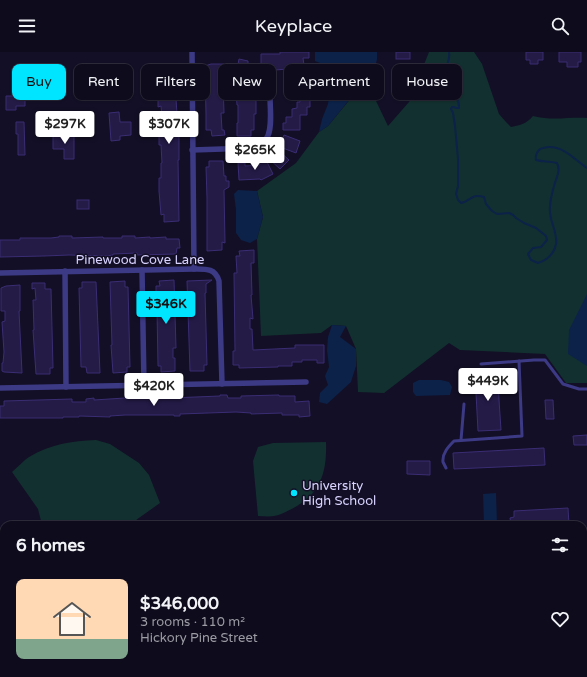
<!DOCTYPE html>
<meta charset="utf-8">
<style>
body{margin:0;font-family:"Varela Round",sans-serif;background:#171425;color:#f1f3f6;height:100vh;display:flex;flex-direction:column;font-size:15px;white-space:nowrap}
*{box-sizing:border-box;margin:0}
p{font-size:13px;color:#9b9ba3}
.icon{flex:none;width:22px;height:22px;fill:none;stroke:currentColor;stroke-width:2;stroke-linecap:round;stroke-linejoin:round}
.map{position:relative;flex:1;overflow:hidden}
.drawer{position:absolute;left:0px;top:469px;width:587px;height:156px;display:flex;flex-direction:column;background:#0e0b1c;border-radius:12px 12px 0 0;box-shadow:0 1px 3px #0004,0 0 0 1px #2e2b3b}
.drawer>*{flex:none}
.top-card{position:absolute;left:12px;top:12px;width:563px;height:36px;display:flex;gap:8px}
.price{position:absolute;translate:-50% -34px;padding:0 9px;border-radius:4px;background:#fff;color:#222;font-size:13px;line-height:26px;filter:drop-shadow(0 1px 2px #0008)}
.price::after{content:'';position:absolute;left:50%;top:24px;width:12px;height:9px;margin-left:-6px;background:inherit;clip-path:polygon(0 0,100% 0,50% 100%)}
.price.active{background:#00e5ff;color:#111}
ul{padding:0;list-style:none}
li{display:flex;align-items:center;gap:12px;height:100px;padding:0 16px}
li span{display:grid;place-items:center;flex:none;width:112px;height:80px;border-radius:8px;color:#555}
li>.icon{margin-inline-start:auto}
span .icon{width:48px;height:48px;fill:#fffc;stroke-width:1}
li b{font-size:17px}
h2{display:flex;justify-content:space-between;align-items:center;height:48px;padding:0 16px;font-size:17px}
.chip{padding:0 14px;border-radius:8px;background:#0e0b1c;box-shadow:0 1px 3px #0004,0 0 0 1px #2e2b3b;font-size:14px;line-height:36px}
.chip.active{background:#00e5ff;color:#111}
header{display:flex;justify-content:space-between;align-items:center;height:52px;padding:0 16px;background:#0e0b1c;font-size:18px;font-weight:600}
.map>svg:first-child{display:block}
.green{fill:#12302f}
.water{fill:#0c2248}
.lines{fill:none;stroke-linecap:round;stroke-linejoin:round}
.stream{stroke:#0c2248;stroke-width:2}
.building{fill:#241b47;stroke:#3b2d73}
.lane{stroke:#3d3a85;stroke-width:3}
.street{stroke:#3d3a85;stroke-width:5.5}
.poi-dot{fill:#00e5ff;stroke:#130f26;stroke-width:1.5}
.labels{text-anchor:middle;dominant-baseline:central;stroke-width:3;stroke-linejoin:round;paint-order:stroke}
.street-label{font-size:13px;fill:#d9d4ff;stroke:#130f26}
.poi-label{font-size:13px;fill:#d9d4ff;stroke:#130f26;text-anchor:start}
</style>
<header><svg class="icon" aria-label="menu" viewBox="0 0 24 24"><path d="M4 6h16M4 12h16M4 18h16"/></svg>Keyplace<svg class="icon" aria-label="search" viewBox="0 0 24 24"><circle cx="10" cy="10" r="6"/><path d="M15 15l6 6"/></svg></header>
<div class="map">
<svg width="587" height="625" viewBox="0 0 587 625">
<rect width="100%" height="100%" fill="#130f26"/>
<g class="green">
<path d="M429 0H474L482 12 499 62 506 70 511 75C521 73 526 72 533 64 552 69 568 65 587 66V331H566L545 302 460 298 449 291 384 341 358 340 356 297 346 274 332 273 321 281 261 284 257 187 263 165 257 139 296 111 319 80 328 74 366 28 388 74 409 50 418 36 423 15Z"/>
<path d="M96 388 110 392 139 411 149 423 160 451 129 473H42L38 457 12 420C18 415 23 409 29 405 51 392 71 389 96 388Z"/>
<path d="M326 390C327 417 322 440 297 454 290 458 281 463 274 464 269 465 263 464 258 464L253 409 258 395 273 391Z"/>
<polygon points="27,621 88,621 88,625 28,625"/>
</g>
<g class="water">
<polygon points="315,0 377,0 377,7 375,16 328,74 319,80 322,67 328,52 331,21 325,13 315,9"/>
<polygon points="238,138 257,139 263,165 257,187 250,191 241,188 236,181 236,158 234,142"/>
<polygon points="587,242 587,314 568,302 569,278"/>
<polygon points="332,273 346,274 340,285 356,297 356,314 351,330 327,352 319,350 320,341 328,333 325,324 329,315 327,298 328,285"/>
<polygon points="419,328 441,328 449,330 452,335 450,343 416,344 413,340 413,331"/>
<polygon points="496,441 497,473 484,473 483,442"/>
</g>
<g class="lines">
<path class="stream" d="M449 0C451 9 444 15 446 24 448 35 460 44 459 56H457L453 55H452L451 57 453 61 455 74 458 107V134L456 142 458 148 461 151C471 149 471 141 484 145L486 152 492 159 497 162 509 161 513 163 516 166 524 171 536 176 546 184 547 188 541 195 533 196 528 202 531 208 538 211C547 208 554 202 556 192 558 179 548 168 550 155 550 149 552 141 554 134 556 126 561 119 557 111 549 109 543 110 536 108 535 104 537 100 540 97 543 96 547 95 549 95 565 95 575 108 587 116"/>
</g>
<g class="building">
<polygon points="280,0 309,0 309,6 303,6 304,13 288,14 288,17 275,18 275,19 267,20 267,16 261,17 261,2 280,2"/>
<rect x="396" y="0" width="14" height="7"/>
<polygon points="526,0 543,0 543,8 538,8 538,12 530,12 530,8 526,8"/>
<polygon points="559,0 581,0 581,10 578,10 578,15 567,15 567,10 559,10"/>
<polygon points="239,7 248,9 248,12 252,13 253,29 256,29 256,62 254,62 254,78 251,78 251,84 237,84 237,71 238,71 238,53 237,53 236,40 239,40 238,18 237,18"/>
<polygon points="211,12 224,12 224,30 223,30 224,61 221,61 222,78 224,78 225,83 212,84 211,78 206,78 206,62 205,14"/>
<polygon points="184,17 178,21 178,30 175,30 178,79 179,80 179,108 178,108 179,169 164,170 164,162 161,163 159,139 159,126 161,126 161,111 162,111 161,93 159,93 159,80 160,80 160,65 162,65 161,54 158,55 158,49 159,18"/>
<polygon points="302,19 316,19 317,42 318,41 318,47 310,47 310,55 307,55 307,63 300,63 300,78 283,78 283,71 286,71 286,65 292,65 292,57 297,56 297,50 300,50 299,25 302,25"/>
<polygon points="6,44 25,44 25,54 16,54 16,58 6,58"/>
<polygon points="119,60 120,70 131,70 131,83 120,84 120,88 111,89 109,61"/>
<polygon points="16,70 24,70 25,103 18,103 18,82 16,82"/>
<polygon points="59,82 74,82 74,107 64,107 64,97 53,97 53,84 59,84"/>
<polygon points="284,83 300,89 296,101 280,95"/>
<polygon points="276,96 289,108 280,117 268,106"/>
<polygon points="265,106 273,122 261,128 260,127 239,128 238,111 245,111 245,114 260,113 259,109"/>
<polygon points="209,109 223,109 224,124 226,124 226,129 229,129 229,135 224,138 225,191 222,190 222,198 207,199 207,146 206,115 209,115"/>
<rect x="77" y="148" width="12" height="9"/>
<polygon points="59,184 72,184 72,186 103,185 103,186 122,186 122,184 135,184 135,186 150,185 150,186 166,185 166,187 179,187 180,196 177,196 176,202 137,203 137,201 113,202 113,203 106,204 69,203 44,204 0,205 0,188 20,188 20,186 51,186 59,185"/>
<polygon points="254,198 254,211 251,211 252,243 251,243 253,267 250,266 250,277 252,277 253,298 295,296 295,293 324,293 324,311 317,311 317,308 302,308 302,310 292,310 292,314 278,314 278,315 239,316 239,313 233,313 233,299 235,299 234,221 237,221 236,204 240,204 239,199"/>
<polygon points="174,228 176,296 173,296 173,306 175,306 175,319 161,320 161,314 158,314 157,257 156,257 156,234 160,234 159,229"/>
<polygon points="212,228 206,232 206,241 205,241 207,313 204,313 204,319 190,319 187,229"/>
<polygon points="125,229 125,235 128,235 130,315 127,315 127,320 113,321 111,293 112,293 110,230"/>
<polygon points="82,230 96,230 100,321 87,321 86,315 81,315 79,236 82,236"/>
<polygon points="32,231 45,231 45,237 51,237 53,316 50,316 50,322 36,322 33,278 34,278 33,248 36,248 35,236 32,237"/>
<polygon points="20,233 20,259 19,259 22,321 4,320 2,319 2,311 3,311 4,300 2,270 5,269 5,259 1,259 1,236 6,234"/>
<polygon points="498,321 499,348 501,378 478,379 475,322"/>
<polygon points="220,343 227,343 228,346 241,346 241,344 279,343 279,344 295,344 295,350 309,349 310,364 299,365 299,363 282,363 282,361 251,362 251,361 236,360 180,362 180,364 174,364 174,363 125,363 110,364 110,365 79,364 79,365 63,365 63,366 0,366 0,354 4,354 4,349 72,347 72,350 86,350 86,347 94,346 94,348 140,345 140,346 171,345 171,346 220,344"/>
<polygon points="545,348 553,348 554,367 546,367"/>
<polygon points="587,383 587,393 574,393 573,384"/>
<polygon points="544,396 545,413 454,417 453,401"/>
<polygon points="407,409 430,409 430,423 407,422"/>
<polygon points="568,456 569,473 511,473 510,466 514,465 514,459"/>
</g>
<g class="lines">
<g class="lane">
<polyline points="481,312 534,308 545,308 563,332 579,337 587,337"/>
<polyline points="461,388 464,352"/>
<path d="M446 416C445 414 444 412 443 410 442 401 449 394 454 389L522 384 519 309"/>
</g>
<g class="street">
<polyline points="192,0 194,217"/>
<path d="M192 98 253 96C258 94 263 92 266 87 273 79 270 56 270 45"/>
<polyline points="142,218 144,333"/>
<polyline points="65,219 66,335"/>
<path d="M0 221 194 217C206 217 215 216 219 229L222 332"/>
<polyline points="0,336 306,330"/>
</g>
</g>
<circle class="poi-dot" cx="294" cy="441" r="4"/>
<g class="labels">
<g class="street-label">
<text x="140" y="208">Pinewood Cove Lane</text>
</g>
<g class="poi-label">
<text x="302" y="434">University<tspan x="302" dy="15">High School</tspan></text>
</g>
</g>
</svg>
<b class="price" style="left:65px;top:93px">$297K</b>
<b class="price" style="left:169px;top:93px">$307K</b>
<b class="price" style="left:255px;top:119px">$265K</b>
<b class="price active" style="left:166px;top:273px">$346K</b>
<b class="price" style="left:488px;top:350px">$449K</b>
<b class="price" style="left:154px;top:355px">$420K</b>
<div class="top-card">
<a class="chip active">Buy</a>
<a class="chip">Rent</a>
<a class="chip">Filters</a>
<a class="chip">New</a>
<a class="chip">Apartment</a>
<a class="chip">House</a>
</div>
<section class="drawer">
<h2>6 homes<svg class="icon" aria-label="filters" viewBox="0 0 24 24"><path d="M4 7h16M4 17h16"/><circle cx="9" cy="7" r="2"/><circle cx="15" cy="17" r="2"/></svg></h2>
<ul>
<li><span style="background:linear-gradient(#ffd9b3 75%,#7fa58c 0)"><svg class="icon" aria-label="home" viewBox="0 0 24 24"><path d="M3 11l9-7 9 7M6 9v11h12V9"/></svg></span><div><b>$346,000</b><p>3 rooms · 110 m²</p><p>Hickory Pine Street</p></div><svg class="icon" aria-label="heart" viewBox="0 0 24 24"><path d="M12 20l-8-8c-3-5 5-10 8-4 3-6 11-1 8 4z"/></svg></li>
</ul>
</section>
</div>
